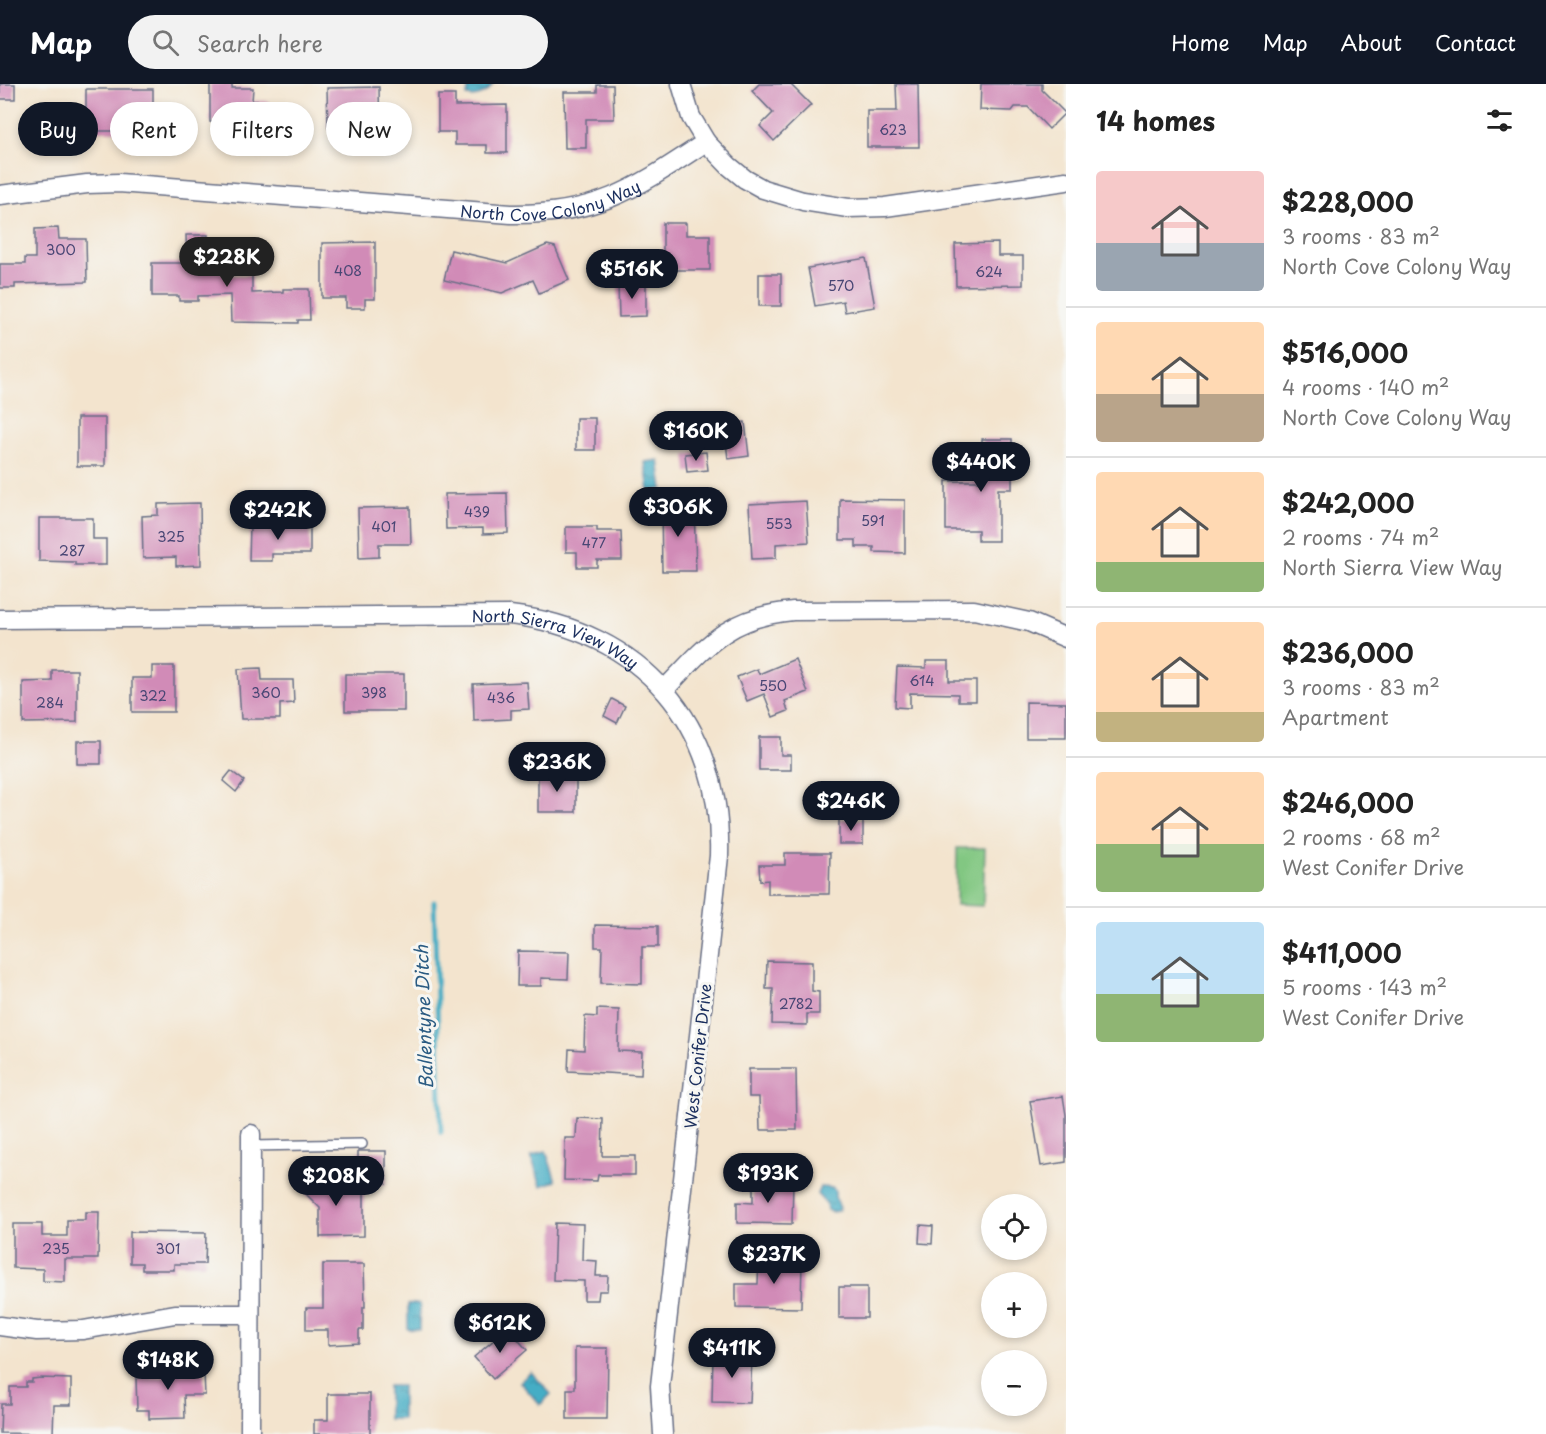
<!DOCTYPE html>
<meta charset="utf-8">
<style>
body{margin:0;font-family:"Playpen Sans",sans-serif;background:#f2f2f2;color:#222;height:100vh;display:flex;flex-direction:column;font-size:22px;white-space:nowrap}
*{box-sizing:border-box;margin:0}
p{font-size:20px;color:#767676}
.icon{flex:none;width:33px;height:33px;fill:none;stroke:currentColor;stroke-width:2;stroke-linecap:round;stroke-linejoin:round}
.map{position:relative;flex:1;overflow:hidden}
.details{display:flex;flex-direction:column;background:#fff;width:480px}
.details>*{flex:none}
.hud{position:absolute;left:18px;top:18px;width:570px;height:54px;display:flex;gap:12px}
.fabs{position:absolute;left:981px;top:1110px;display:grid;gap:12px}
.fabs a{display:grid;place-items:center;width:66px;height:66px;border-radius:50%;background:#fff;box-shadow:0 3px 9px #0003;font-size:30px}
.price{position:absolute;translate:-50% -51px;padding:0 14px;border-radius:21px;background:#111827;color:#fff;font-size:20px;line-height:39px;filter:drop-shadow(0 2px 3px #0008)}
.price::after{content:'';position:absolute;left:50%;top:36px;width:18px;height:14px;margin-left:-9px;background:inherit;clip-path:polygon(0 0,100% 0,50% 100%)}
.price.selected{background:#222;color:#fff}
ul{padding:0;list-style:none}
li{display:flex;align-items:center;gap:18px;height:150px;padding:0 30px}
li+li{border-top:2px solid #e0e0e0}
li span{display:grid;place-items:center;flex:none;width:168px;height:120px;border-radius:6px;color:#555}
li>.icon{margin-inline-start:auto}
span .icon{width:72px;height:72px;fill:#fffc;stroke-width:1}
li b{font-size:26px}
h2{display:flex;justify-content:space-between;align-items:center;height:72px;padding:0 30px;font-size:26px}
.pill{padding:0 21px;border-radius:27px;background:#fff;box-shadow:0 3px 9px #0003;font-size:21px;line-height:54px}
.pill.selected{background:#111827;color:#fff}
header{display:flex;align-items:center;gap:36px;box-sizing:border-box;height:84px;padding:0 30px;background:#111827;color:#fff}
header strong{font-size:28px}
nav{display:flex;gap:33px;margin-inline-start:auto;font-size:21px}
.search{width:420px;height:54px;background:#f2f2f2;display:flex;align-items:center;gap:15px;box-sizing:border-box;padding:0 21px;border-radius:33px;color:#767676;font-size:22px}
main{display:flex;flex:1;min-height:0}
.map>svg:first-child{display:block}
.green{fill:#82c782;stroke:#4e7b70;stroke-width:1.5}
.water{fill:url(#water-ripples);stroke:#306e92;stroke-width:1.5}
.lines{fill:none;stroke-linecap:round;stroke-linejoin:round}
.stream{stroke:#45adc5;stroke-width:5}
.building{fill:#d18bb7}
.service-casing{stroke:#676e85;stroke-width:12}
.minor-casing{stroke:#676e85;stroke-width:21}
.service{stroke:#fff;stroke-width:9}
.minor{stroke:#fff;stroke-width:18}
.labels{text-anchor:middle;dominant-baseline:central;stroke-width:6;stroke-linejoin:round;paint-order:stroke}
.number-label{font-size:14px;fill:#484674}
.street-label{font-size:16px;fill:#1b2f5e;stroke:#f6f6f2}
.water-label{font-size:18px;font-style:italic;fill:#2a5b82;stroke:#f6f6f2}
</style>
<header>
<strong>Map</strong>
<div class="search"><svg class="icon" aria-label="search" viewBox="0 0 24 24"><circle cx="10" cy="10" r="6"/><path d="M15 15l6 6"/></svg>Search here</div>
<nav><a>Home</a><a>Map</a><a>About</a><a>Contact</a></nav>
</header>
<main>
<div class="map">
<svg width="1066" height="1350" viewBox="0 0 1066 1350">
<defs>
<pattern id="water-ripples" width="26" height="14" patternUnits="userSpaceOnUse" patternTransform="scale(1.5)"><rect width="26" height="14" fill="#45adc5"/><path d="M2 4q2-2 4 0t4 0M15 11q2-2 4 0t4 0" fill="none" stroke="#398da3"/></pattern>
</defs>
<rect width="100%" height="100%" fill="#f6f6f2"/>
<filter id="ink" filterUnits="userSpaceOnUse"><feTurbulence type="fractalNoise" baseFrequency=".0167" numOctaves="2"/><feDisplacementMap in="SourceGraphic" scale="12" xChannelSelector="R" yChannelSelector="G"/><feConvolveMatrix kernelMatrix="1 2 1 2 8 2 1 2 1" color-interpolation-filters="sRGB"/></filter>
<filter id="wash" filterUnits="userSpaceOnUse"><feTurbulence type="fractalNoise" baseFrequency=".008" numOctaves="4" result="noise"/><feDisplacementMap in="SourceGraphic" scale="24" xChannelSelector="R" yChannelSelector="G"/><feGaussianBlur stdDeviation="1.35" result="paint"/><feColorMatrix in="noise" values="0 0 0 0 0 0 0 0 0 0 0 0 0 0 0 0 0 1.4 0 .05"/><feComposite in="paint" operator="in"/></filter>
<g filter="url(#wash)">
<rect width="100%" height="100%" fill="#f3e4ce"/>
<polygon class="green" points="957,764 985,764 983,822 956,821"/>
<g class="water">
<path d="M465 0H493C488 8 478 15 467 12L468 5Z"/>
<polygon points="659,376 663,405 649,407 645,378"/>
<polygon points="546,1067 556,1097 541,1102 531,1072"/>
<polygon points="820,1103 833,1104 835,1107 835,1113 840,1124 838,1127 831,1128 827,1126 826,1120 817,1110"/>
<polygon points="408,1220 420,1220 419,1246 408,1245"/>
<polygon points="531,1288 551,1310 540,1321 520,1298"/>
<rect x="388" y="1302" width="14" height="33"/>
</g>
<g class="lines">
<polyline class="stream" points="434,818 441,1048"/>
</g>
<g id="blocks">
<g class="building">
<rect x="0" y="0" width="15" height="15"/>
<polygon points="210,0 232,0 232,4 253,4 252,17 269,17 269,47 248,47 248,39 210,38"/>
<polygon points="759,0 790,0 811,21 774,57 760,42 773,29 752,7"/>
<polygon points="896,0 918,0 919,63 867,63 867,27 897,27"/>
<polygon points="981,0 1042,0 1042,6 1065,29 1049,45 1028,23 1015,23 1012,27 980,26"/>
<polygon points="597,1 613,1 614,35 586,35 586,64 565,64 564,8 597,8"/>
<polygon points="379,3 380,56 356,56 355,43 328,44 327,4"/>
<rect x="86" y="5" width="67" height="42"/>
<polygon points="438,11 455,11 455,22 507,21 507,69 487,69 487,61 455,61 455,48 438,48"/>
<polygon points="663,139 686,139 686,151 710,151 710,186 663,186"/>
<polygon points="58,144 59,155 86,155 87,198 15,200 15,204 0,204 0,180 25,180 25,174 35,174 35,145"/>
<polygon points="186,151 208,151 208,182 223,181 223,191 252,191 252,209 283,208 283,205 309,205 310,236 298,236 298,239 231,238 230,211 198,212 198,217 179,217 179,212 152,212 152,179 187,179"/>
<polygon points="375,158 375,215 365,215 365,224 346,224 346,214 322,214 322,159"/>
<polygon points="998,159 998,172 1023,172 1023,201 956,202 955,160"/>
<polygon points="547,161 555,163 569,196 539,209 533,196 502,209 444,196 451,166 507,179"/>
<polygon points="866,174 875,223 845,228 843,217 815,222 808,184"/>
<rect x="759" y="190" width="22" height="32"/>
<polygon points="618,199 646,199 646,232 619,233"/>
<rect x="77" y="334" width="28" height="48"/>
<rect x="576" y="334" width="19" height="32"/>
<polygon points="745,338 749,372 728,375 724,341"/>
<polygon points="982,355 1012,355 1012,405 998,405 998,457 978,457 978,446 946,446 946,397 982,397"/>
<polygon points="706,368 708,386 687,388 685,370"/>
<polygon points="507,409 508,449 483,450 483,444 446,445 445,410"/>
<polygon points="840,415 905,416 905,469 874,468 874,463 856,463 856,456 840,456"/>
<polygon points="806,417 809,458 776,460 776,474 752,475 749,420"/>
<polygon points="200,419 201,481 176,482 176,473 143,474 142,432 158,431 158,420"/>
<polygon points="694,421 696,487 662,487 661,422"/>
<polygon points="410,423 411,460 379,460 379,473 359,474 358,424"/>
<polygon points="39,434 93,434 93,455 106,455 106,481 75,481 75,478 39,477"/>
<polygon points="250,441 310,441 310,470 272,470 272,477 249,477"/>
<polygon points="566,443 597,443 597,447 621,447 622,476 597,476 597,483 577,483 577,468 566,468"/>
<polygon points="795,575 808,608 785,617 788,627 773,633 764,610 747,617 737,593 757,585 759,590"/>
<polygon points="926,577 949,577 949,597 976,597 976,617 958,617 958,610 910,609 910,624 895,623 897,583 926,584"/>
<polygon points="152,582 174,582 174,628 132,628 132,594 152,594"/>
<polygon points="261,584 262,596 293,596 294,619 280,620 280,635 241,635 238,585"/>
<polygon points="52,586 77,586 77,638 23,639 23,598 52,597"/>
<rect x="345" y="590" width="59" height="37"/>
<polygon points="527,598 529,625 511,626 511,635 474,637 473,600"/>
<polygon points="612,615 625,622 617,639 604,632"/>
<polygon points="1026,618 1066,619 1066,654 1026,654"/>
<polygon points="759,653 781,653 781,671 791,671 791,686 759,686"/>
<rect x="77" y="657" width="24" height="23"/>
<polygon points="231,687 244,697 236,708 223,697"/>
<rect x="538" y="691" width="38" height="37"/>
<rect x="839" y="735" width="24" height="25"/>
<polygon points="785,769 830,769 829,810 768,810 768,796 760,797 759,781 785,781"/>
<polygon points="595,841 658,842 658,863 642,863 642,900 601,899 602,863 595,863"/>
<polygon points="518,867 569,868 568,895 541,894 541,902 517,902"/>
<polygon points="767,877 812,878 812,907 819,908 819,930 807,930 807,941 772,940 773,905 766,905"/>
<polygon points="597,925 619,926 618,967 642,968 641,991 568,987 569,965 584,966 585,932 597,933"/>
<polygon points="749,985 796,985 797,1046 760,1046 759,1013 749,1013"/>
<polygon points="1063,1012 1066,1031 1066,1078 1041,1082 1030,1017"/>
<polygon points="577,1034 603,1035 602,1072 635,1072 635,1091 598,1091 597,1097 564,1096 565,1054 576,1054"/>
<rect x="358" y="1067" width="28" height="33"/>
<polygon points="312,1085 329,1102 364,1102 364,1152 320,1153 320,1124 297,1101"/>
<polygon points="753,1096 793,1097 792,1140 737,1139 737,1118 753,1119"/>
<polygon points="85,1128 99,1128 98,1175 65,1175 65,1198 43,1197 43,1185 13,1184 13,1140 42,1140 42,1152 67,1152 67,1136 85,1136"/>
<polygon points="555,1139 583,1140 582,1176 597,1177 596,1192 608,1192 607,1207 599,1207 598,1216 584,1216 584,1197 553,1196"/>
<polygon points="920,1141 933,1142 932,1160 919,1159"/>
<polygon points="130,1148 206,1149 205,1180 174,1180 174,1186 142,1186 142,1179 130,1179"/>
<polygon points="759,1173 802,1174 801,1224 736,1223 736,1200 758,1200"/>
<polygon points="323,1180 364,1180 365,1223 363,1223 363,1246 359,1246 359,1259 328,1261 328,1246 306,1246 306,1224 323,1224"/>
<rect x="839" y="1203" width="28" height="31"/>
<polygon points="508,1244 527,1266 493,1295 474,1273"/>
<polygon points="575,1264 608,1264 607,1335 567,1335 567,1305 575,1305"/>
<polygon points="713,1272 752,1273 750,1319 712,1318"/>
<polygon points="163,1275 180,1275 181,1290 204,1289 205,1311 184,1311 185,1334 149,1335 149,1326 137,1326 136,1294 163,1293"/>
<polygon points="41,1294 71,1295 71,1321 54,1321 53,1350 0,1349 1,1320 10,1320 10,1303 26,1303 26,1298 32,1298 32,1295"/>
<polygon points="328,1310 370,1310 370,1350 314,1350 314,1336 328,1336"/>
</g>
</g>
</g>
<g filter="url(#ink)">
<use href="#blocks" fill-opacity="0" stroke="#676e85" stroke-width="1.5"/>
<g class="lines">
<defs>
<polyline id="service" points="251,1062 362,1060"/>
<g id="minor">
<polyline points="681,0 691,33 706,58"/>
<path id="s1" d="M0 111 87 100 119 99 511 130C599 131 636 104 706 58L729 82 745 95 763 105 803 117 848 124 885 123 1066 97"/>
<path id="s2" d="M0 535 510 531C641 546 723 640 719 772L660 1302 663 1350"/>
<path d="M664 606C707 561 728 533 793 527L974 526 1029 538 1066 554"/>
<polyline points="0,1242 37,1247 83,1246 175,1230 249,1230"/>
<polyline points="250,1350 251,1050"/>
</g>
</defs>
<use href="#service" class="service-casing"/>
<use href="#minor" class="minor-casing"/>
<use href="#service" class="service"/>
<use href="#minor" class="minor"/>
</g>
</g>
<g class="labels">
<g class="number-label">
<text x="893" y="45">623</text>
<text x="61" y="165">300</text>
<text x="348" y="186">408</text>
<text x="989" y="187">624</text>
<text x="841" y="201">570</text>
<text x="477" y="427">439</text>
<text x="873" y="436">591</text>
<text x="779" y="439">553</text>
<text x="384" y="442">401</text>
<text x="171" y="452">325</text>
<text x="594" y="458">477</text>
<text x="72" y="466">287</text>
<text x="922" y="596">614</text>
<text x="773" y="601">550</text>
<text x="266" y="608">360</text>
<text x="374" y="608">398</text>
<text x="153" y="611">322</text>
<text x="501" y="613">436</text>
<text x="50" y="618">284</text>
<text x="796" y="919">2782</text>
<text x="56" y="1164">235</text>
<text x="168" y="1164">301</text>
</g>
<g class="street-label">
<text stroke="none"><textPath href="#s1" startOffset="554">North Cove Colony Way</textPath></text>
<text stroke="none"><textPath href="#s2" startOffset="560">North Sierra View Way</textPath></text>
<text transform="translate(697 972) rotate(-84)">West Conifer Drive</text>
</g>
<g class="water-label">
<text transform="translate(423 933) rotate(-92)">Ballentyne Ditch</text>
</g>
</g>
</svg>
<div class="fabs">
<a><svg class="icon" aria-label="locate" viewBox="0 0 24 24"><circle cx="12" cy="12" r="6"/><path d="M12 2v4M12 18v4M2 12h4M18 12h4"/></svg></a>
<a>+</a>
<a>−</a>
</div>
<b class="price selected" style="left:227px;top:204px">$228K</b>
<b class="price" style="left:632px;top:216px">$516K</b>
<b class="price" style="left:696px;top:378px">$160K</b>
<b class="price" style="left:981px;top:409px">$440K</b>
<b class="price" style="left:678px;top:454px">$306K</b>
<b class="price" style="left:278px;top:457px">$242K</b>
<b class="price" style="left:557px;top:709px">$236K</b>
<b class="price" style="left:851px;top:748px">$246K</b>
<b class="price" style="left:768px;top:1120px">$193K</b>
<b class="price" style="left:336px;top:1123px">$208K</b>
<b class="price" style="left:774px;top:1201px">$237K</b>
<b class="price" style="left:500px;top:1270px">$612K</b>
<b class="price" style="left:732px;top:1295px">$411K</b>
<b class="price" style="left:168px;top:1307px">$148K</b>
<div class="hud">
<a class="pill selected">Buy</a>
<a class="pill">Rent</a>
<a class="pill">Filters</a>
<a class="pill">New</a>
</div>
</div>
<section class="details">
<h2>14 homes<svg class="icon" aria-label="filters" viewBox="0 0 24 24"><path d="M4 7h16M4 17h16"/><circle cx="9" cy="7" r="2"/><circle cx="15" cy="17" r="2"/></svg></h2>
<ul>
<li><span style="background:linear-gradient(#f6c9c9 60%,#9aa5b1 0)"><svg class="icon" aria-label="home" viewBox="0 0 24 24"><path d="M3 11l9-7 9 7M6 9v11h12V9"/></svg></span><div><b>$228,000</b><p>3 rooms · 83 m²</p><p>North Cove Colony Way</p></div></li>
<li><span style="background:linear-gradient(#ffd9b3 60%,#b9a48a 0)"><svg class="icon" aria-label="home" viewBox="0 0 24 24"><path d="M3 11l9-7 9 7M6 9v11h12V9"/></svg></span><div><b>$516,000</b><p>4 rooms · 140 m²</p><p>North Cove Colony Way</p></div></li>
<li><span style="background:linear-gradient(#ffd9b3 75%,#8fb573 0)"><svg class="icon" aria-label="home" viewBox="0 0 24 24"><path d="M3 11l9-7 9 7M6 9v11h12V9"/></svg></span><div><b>$242,000</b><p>2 rooms · 74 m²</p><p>North Sierra View Way</p></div></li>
<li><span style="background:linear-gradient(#ffd9b3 75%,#c2b280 0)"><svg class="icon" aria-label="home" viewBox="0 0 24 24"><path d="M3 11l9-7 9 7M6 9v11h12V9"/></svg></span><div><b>$236,000</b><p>3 rooms · 83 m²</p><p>Apartment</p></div></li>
<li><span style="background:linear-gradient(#ffd9b3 60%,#8fb573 0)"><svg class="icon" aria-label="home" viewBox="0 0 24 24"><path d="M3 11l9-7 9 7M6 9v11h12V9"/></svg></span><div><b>$246,000</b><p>2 rooms · 68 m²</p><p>West Conifer Drive</p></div></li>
<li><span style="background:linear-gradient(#bfe0f5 60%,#8fb573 0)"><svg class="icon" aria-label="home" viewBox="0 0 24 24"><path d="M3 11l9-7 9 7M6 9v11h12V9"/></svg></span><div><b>$411,000</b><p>5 rooms · 143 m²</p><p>West Conifer Drive</p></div></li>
</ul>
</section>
</main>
